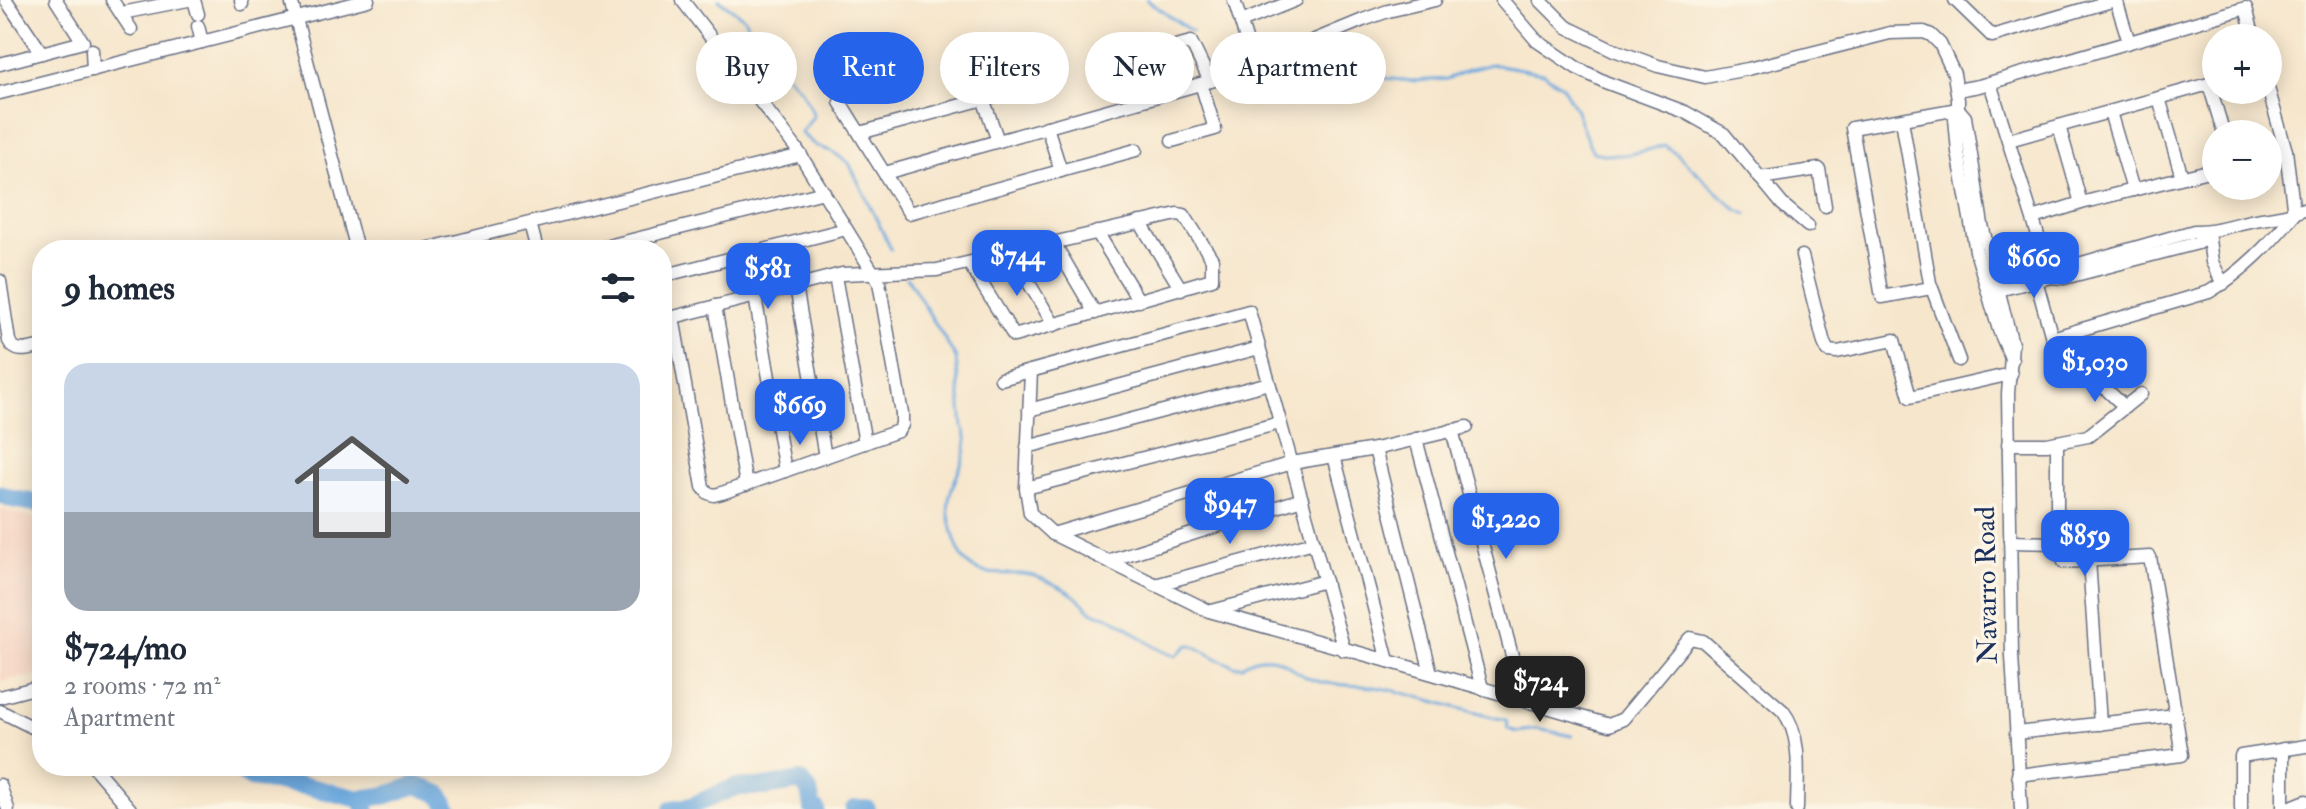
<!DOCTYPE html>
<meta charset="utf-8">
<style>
body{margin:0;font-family:"IM FELL Double Pica",serif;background:#f2f2f3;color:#1f2937;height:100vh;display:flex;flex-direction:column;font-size:30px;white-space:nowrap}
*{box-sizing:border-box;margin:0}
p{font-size:26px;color:#747a83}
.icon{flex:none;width:44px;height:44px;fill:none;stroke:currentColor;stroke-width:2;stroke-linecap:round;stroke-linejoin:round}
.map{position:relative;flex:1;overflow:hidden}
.drawer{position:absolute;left:32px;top:240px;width:640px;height:536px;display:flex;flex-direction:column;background:#fff;border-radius:32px;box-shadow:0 4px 20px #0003}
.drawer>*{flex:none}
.guide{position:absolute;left:696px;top:32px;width:760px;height:72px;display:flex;gap:16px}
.fabs{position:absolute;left:2202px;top:24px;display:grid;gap:16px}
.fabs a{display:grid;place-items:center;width:80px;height:80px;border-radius:50%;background:#fff;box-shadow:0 4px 20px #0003;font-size:40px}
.price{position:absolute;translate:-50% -68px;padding:0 18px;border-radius:16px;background:#2563eb;color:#fff;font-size:26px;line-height:52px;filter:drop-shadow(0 2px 4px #0008)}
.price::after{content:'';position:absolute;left:50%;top:48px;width:24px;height:18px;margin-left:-12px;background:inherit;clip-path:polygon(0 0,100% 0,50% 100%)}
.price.active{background:#222;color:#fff}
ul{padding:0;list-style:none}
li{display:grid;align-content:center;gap:16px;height:424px;padding:0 32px}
li span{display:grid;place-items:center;height:248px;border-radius:24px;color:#555}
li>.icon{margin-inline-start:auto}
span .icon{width:144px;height:144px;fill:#fffc;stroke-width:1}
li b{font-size:34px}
h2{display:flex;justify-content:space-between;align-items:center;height:96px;padding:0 32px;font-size:34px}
.chip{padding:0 28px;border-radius:36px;background:#fff;box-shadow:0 4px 20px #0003;font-size:28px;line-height:72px}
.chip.active{background:#2563eb;color:#fff}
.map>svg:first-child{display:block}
.built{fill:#f5d3c1}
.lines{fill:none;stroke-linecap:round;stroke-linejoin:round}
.stream{stroke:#6da9de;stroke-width:3}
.river{stroke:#6da9de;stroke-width:18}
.minor-casing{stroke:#686f84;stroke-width:15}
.minor{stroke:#fff;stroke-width:12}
.labels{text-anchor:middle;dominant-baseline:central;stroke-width:7;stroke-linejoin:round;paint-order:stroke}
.street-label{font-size:28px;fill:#1b2f5e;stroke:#fcf5e5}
</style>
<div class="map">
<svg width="2306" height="809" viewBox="0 0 2306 809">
<rect width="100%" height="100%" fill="#fcf5e5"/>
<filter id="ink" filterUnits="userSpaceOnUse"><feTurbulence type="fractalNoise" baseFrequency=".0125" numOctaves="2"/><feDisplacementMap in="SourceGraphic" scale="16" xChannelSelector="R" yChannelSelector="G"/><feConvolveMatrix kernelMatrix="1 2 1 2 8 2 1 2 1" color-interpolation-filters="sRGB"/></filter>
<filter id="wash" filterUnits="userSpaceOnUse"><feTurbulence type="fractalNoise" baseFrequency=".006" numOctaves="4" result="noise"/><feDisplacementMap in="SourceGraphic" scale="32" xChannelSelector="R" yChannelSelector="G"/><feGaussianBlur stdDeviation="1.8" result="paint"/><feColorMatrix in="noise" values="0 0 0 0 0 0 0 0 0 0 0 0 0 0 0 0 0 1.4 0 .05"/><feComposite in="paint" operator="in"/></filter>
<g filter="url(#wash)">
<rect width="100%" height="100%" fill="#f6e6cc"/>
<polygon class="built" points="0,509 42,520 42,675 0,681"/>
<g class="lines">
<g class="stream">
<polyline points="719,0 744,18 762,51 801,90 814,115 801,133 816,146 831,151 849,163 891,249"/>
<polyline points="1147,0 1192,32"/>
<path d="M1224 87 1294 77 1353 75 1412 81 1447 79 1468 70 1491 64 1511 67 1543 73 1562 86 1575 108 1587 140 1593 152C1618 159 1640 153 1664 145L1676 153 1736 209 1747 214"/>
<path d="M907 277 956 358 963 427C977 456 943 485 949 515 952 530 957 555 969 565 988 581 1018 568 1040 578 1052 583 1067 589 1077 598 1082 601 1085 607 1090 610 1097 615 1106 615 1113 619 1136 629 1150 650 1176 656L1188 645H1192L1218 659 1234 666H1242C1250 659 1261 657 1271 658 1286 660 1295 673 1308 678 1330 687 1358 684 1381 688 1424 696 1464 712 1506 720L1508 729 1517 732 1538 729 1572 736"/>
</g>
<g class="river">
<polyline points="0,494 12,499 42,504"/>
<polyline points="233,766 251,778 305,786 360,799 366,809"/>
<polyline points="360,799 387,795 416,785 440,794 449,809"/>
<polyline points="672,809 691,806 735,787 765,787 801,781 809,791 812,807 816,809"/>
<polyline points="854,809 867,809"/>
</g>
</g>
</g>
<g filter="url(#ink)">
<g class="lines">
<defs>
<g id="minor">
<polyline points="6,0 42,53"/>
<polyline points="112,0 131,29"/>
<polyline points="194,0 198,14"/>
<polyline points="241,0 242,4"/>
<polyline points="291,0 357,250"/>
<polyline points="1234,0 1254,65"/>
<polyline points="1502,0 1537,41 1577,68 1605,82 1685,112 1724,134 1782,204 1808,226"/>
<polyline points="1540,0 1567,27 1614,50 1658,66 1705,77 1748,69 1890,33 1924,32 1931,35 1940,44 1954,74 1958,100 1958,109 1955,118 1958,152 1976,251 1999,330 2012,360"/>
<polyline points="1955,0 1992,36 2115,0"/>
<polyline points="2116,0 2129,42"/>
<polyline points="122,13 188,0"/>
<polyline points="1241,22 1296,0"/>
<polyline points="198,26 202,42"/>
<polyline points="92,50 93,70"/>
<polyline points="1112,63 1191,42 1210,81"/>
<polyline points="0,64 83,42 56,0"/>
<polyline points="972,67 998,141"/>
<polyline points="1990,83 2051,277"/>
<polyline points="2209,84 2224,134"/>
<polyline points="2268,88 2286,151 2294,214"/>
<polyline points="1957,90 1979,86 2246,8 2254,38"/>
<polyline points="0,93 368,0"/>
<polyline points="2159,98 2182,177"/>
<polyline points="840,102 909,213 1136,150"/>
<polyline points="1958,109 1965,117 1982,225 2012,344 2008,394 2012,656 2021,809"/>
<polyline points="2110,112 2133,190"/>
<polyline points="1902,120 1930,283 1959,360"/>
<polyline points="2059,126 2081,203"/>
<polyline points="1047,127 1061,171"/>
<polyline points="860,133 1052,80"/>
<polyline points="2009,140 2216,82"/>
<polyline points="1172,141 1215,129 1201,84"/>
<polyline points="2268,156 2286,151"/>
<polyline points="885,173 1225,77 1363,20 1388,11 1435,0"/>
<polyline points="1760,178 1819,169 1825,206"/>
<polyline points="2033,218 2081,203 2216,169"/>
<polyline points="1140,222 1181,289"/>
<polyline points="530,223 537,250"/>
<polyline points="1097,232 1139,301"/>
<polyline points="2208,232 2212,262 2223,284"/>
<polyline points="1054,243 1095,313"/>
<polyline points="422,250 801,155"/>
<polyline points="592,250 824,192"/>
<polyline points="1011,253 1054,325"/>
<polyline points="1802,256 1824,343 1828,351 1837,352 1894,340 1910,397 2011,374"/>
<polyline points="662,276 846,229"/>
<polyline points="835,276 865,443"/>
<path d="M2051 277 2061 269 2194 231C2214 232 2231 225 2250 221 2269 217 2288 217 2306 208"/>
<path d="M2036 280 2052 338 2209 292C2240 274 2272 242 2294 214"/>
<path d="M0 281 9 341C16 355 29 349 42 346"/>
<polyline points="796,286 825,457"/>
<polyline points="1931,288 1882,297 1852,128 1958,109"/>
<polyline points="1990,292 2051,277 2064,278 2198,243 2208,232"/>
<polyline points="755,296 785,471"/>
<polyline points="715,306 746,485"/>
<polyline points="673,317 703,487 708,493 714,495 722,493 898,431 902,425 902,414 879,282 796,148 682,0"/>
<polyline points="662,320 842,274 937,270 1177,214 1184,215 1212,259 1212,279 1014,336 969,263"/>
<path d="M1031 371 1026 488 1030 513 1053 534 1209 611 1388 661 1609 725 1623 719 1690 638 1703 641 1783 711C1803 737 1797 778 1797 809"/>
<polyline points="2091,375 2125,407"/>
<polyline points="1001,379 1249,311 1344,650"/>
<polyline points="1029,410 1259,348"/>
<polyline points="1452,430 1524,701"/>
<polyline points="1416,439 1482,688"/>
<polyline points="2008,444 2047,444 2088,436 2141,394"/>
<polyline points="1027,447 1269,383"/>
<polyline points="1375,449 1431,673"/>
<polyline points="1334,456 1388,661"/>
<polyline points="1026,488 1280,423"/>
<polyline points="1053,534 1292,463 1375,449 1467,427"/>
<polyline points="2010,542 2057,543 2057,442"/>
<polyline points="2089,560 2100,724"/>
<polyline points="1107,561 1302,499"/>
<polyline points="1155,585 1314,542"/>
<polyline points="1212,611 1325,581"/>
<polyline points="0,697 42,686"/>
<polyline points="0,711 42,732"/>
<polyline points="2016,733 2176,715"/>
<polyline points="2283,749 2283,809"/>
<polyline points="93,766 130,809"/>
<polyline points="2018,775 2182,755 2150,557 2064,562 2057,543"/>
<polyline points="0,785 8,809"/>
<polyline points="2241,809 2241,756 2306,746"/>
<polyline points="2286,809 2306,801"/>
</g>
</defs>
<use href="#minor" class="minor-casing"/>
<use href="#minor" class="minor"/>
</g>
</g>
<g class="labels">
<g class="street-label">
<text transform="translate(1987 585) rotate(-91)">Navarro Road</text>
</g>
</g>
</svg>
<div class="fabs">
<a>+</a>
<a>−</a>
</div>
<b class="price" style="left:1017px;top:298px">$744</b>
<b class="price" style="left:2034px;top:300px">$660</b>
<b class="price" style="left:768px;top:311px">$581</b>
<b class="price" style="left:2095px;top:404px">$1,030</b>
<b class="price" style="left:800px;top:447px">$669</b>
<b class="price" style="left:1230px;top:546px">$947</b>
<b class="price" style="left:1506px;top:561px">$1,220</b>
<b class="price" style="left:2085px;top:578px">$859</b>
<b class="price active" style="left:1540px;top:724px">$724</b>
<div class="guide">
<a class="chip">Buy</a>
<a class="chip active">Rent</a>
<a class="chip">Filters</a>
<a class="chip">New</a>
<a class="chip">Apartment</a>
</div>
<section class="drawer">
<h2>9 homes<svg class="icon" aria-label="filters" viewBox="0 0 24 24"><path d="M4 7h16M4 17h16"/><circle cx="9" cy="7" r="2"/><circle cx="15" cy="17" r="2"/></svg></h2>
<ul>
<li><span style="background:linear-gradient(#c9d6e8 60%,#9aa5b1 0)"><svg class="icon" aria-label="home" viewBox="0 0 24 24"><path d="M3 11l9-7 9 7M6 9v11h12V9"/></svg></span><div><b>$724/mo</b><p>2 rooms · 72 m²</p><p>Apartment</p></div></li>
</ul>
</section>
</div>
